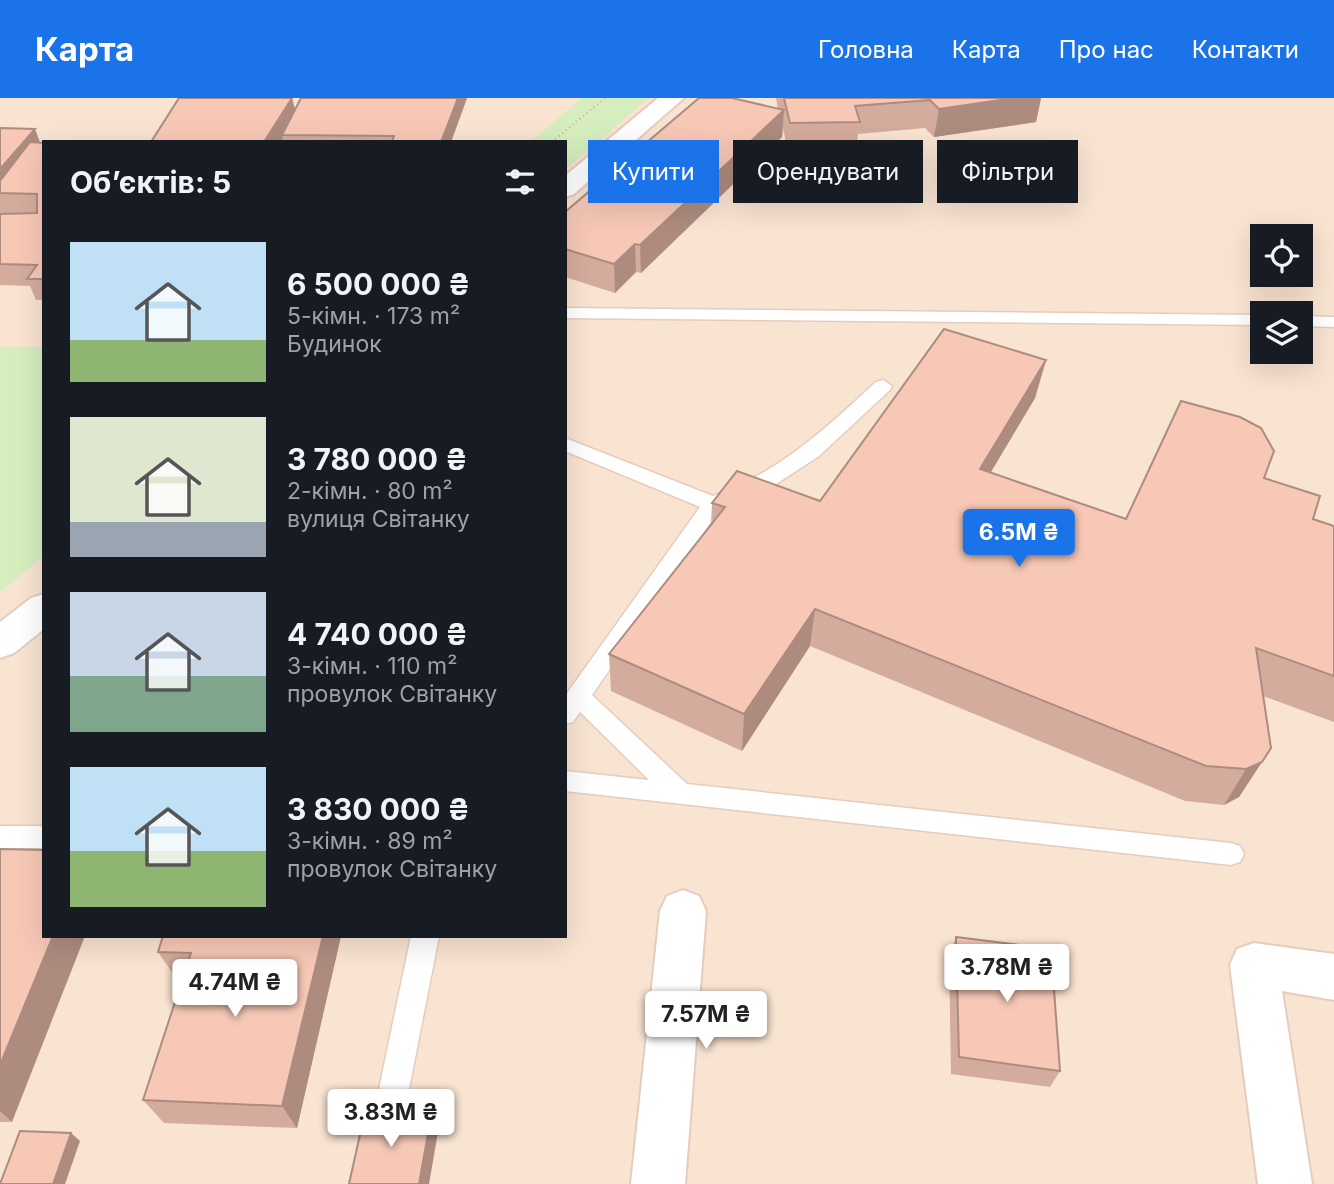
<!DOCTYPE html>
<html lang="uk">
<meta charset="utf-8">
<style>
body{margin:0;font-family:Inter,sans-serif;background:#20242c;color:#f1f3f6;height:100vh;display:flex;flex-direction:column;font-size:26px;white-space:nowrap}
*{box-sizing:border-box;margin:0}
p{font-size:23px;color:#9ea1a6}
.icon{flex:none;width:38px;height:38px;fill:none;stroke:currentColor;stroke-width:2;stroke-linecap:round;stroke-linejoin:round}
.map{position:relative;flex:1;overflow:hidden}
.side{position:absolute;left:42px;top:42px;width:525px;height:798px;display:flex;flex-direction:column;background:#171b24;border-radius:0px;box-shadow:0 7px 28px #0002}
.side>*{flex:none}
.banner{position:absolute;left:588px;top:42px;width:640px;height:63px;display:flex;gap:14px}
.buttons{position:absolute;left:1250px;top:126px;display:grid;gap:14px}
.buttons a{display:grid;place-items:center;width:63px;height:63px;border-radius:0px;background:#171b24;box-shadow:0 7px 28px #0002;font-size:35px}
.price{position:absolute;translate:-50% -60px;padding:0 16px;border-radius:7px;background:#fff;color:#222;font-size:23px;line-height:46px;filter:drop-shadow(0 2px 4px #0008)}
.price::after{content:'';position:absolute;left:50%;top:42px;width:21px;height:16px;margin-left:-10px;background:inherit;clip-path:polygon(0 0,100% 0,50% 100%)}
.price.on{background:#1a73e8;color:#fff}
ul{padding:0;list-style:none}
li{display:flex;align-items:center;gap:21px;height:175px;padding:0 28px}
li span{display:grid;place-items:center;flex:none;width:196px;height:140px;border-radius:0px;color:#555}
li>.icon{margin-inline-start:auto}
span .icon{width:84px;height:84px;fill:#fffc;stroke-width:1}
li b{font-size:30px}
h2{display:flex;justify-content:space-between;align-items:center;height:84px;padding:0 28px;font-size:30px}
.chip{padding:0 24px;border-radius:0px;background:#171b24;box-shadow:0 7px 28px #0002;font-size:24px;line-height:63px}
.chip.on{background:#1a73e8;color:#fff}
header{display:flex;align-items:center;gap:42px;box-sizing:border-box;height:98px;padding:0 35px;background:#1a73e8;color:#fff}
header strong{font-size:33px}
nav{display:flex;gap:38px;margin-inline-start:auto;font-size:24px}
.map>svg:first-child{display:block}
.residential{fill:#f9e3d1;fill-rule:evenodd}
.green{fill:#d6edbe}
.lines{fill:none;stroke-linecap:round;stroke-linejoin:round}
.service-casing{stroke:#e5ccbe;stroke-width:3}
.minor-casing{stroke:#e5ccbe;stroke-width:4}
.path{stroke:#dbab99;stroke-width:2.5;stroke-dasharray:1 3.5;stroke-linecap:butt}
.service{fill:#fff;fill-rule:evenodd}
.minor{fill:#fff;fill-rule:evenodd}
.wall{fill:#d4ac9d}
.shaded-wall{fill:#ad8c7f}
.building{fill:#f7c8b6;stroke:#ad8c7f;stroke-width:2}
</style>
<header>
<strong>Карта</strong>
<nav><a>Головна</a><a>Карта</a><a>Про нас</a><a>Контакти</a></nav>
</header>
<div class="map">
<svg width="1334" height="1086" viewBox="0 0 1334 1086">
<rect width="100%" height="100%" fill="#fef0e1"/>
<path class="residential" d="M0 0H1334V1086H0ZM44 44H565V838H44ZM1262 138H1300V177H1262ZM1262 215H1300V254H1262Z"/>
<g class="green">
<polygon points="583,0 649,0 565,72 565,44 530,44"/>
<polygon points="0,249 44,249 44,458 0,494"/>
</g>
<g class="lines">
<defs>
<g id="service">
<polygon points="565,210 1262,217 1262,227 565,220"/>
<polygon points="1300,218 1334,219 1334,229 1300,228"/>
<path d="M883 282 892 288 890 292 819 358 761 396 720 411 592 597 687 686 1231 745 1240 748 1244 756 1240 764 1231 767 565 693V673L649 682 580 614 573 624 565 626V598L700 409 565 353V340L713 398C780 374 825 331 876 284Z"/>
<rect x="0" y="728" width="44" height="22"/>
<polygon points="411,838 439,838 409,991 405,1002 394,1006 383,1002 379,991"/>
</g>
<g id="minor">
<polygon points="658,0 684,0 574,96 565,99 565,78"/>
<polygon points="44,496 44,531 14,555 0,560 0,524 31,500"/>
<polygon points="683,792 699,798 706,813 685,1086 631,1086 660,813 667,798"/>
<polygon points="1254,845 1334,856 1334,902 1282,893 1312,1086 1258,1086 1230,867 1237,851"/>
</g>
</defs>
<use href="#service" class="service-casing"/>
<use href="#minor" class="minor-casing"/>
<polyline class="path" points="552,44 605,0"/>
<use href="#service" class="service"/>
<use href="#minor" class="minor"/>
</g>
<g class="wall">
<polygon points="292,0 295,11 301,0 467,0 451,44 283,44 283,42 282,44 151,44"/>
<polygon points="776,0 1041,0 1036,24 934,39 925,30 858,36 856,52 788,54 783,30 782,39 641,175 636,174 615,195 565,179 565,114 778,11"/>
<polygon points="0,30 40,44 44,45 44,202 36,202 30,188 0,187"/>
<polygon points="1046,262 1035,300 991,374 1126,421 1264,380 1313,421 1334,428 1334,624 1263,598 1271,650 1239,699 1224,707 1185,703 810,548 742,653 611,593 609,556 711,427 712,405 820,403"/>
<polygon points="0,751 12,1024 0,1024"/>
<polygon points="341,838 297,1030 164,1025 143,1002 183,880 176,880 158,854"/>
<polygon points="956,839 1060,973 1050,989 951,976 949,858"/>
</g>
<g class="shaded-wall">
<polygon points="292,0 297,19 282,37 283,42 282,44 264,44"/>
<polygon points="458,0 467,0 451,44 441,44"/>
<polygon points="1014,0 1041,0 1036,24 934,39 939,11"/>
<polygon points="784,12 782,39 641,175 640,147"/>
<polygon points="35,31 43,52 0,93 0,71"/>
<polygon points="635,146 636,174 615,195 614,166"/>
<polygon points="1046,262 1035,300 970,409 980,371"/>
<polygon points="815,511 810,548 742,653 744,616"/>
<polygon points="1262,664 1239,699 1224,707 1246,671"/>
<polygon points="53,838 85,838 12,1024 0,1013 0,967"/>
<polygon points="323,838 341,838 297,1030 282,1008"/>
<polygon points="431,1019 438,1034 429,1086 419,1086"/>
<polygon points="71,1035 80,1043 65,1086 53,1086"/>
</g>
<g class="building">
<polygon points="179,0 292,0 264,44 151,44"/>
<polygon points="301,0 458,0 441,44 392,44 394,38 282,37"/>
<polygon points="699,0 732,0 784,12 640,147 635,146 614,166 565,151 565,114"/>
<polygon points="784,0 1014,0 939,11 930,2 855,8 860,24 790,25"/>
<polygon points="0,30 35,31 0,71"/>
<polygon points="30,44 44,45 44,181 27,181 37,167 0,166 0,116 37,115 37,96 0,95 0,83"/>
<polygon points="944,231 1046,262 980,371 1126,421 1181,303 1240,319 1261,330 1274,353 1264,380 1320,398 1313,421 1334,428 1334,578 1256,550 1271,650 1262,664 1246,671 1206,668 815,511 744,616 609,556 725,409 712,405 737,373 820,403"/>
<polygon points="0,751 44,752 44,838 53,838 0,967"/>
<polygon points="163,838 323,838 282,1008 143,1002 191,855 158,854"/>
<polygon points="956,839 1051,851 1060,973 959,959"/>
<polygon points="365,1014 431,1019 419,1086 349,1086"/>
<polygon points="20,1033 71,1035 53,1086 0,1086"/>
</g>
</svg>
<div class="buttons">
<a><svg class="icon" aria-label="locate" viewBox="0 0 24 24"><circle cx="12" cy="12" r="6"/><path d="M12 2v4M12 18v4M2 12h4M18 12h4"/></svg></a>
<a><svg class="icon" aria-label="layers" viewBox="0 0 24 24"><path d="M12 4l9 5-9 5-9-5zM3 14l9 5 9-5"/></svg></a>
</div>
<b class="price on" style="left:1019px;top:471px">6.5M ₴</b>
<b class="price" style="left:1007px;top:906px">3.78M ₴</b>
<b class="price" style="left:235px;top:921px">4.74M ₴</b>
<b class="price" style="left:706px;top:953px">7.57M ₴</b>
<b class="price" style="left:391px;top:1051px">3.83M ₴</b>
<div class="banner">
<a class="chip on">Купити</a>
<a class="chip">Орендувати</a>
<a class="chip">Фільтри</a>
</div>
<section class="side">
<h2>Об’єктів: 5<svg class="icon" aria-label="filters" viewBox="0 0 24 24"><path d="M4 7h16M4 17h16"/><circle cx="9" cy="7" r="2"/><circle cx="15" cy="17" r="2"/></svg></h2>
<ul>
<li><span style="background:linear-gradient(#bfe0f5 70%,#8fb573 0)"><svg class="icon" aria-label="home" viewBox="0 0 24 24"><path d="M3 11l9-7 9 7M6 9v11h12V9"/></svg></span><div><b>6 500 000 ₴</b><p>5-кімн. · 173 m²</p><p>Будинок</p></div></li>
<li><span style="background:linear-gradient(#dfe7d0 75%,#9aa5b1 0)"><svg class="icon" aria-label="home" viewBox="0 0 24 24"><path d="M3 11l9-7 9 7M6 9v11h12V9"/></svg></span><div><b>3 780 000 ₴</b><p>2-кімн. · 80 m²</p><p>вулиця Світанку</p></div></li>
<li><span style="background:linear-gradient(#c9d6e8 60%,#7fa58c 0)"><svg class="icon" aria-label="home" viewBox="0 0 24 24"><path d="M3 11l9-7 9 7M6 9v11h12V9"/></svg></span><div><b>4 740 000 ₴</b><p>3-кімн. · 110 m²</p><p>провулок Світанку</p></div></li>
<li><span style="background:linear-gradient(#bfe0f5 60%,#8fb573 0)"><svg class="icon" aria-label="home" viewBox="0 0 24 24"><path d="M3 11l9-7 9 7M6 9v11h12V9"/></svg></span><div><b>3 830 000 ₴</b><p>3-кімн. · 89 m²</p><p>провулок Світанку</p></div></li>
</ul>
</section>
</div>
